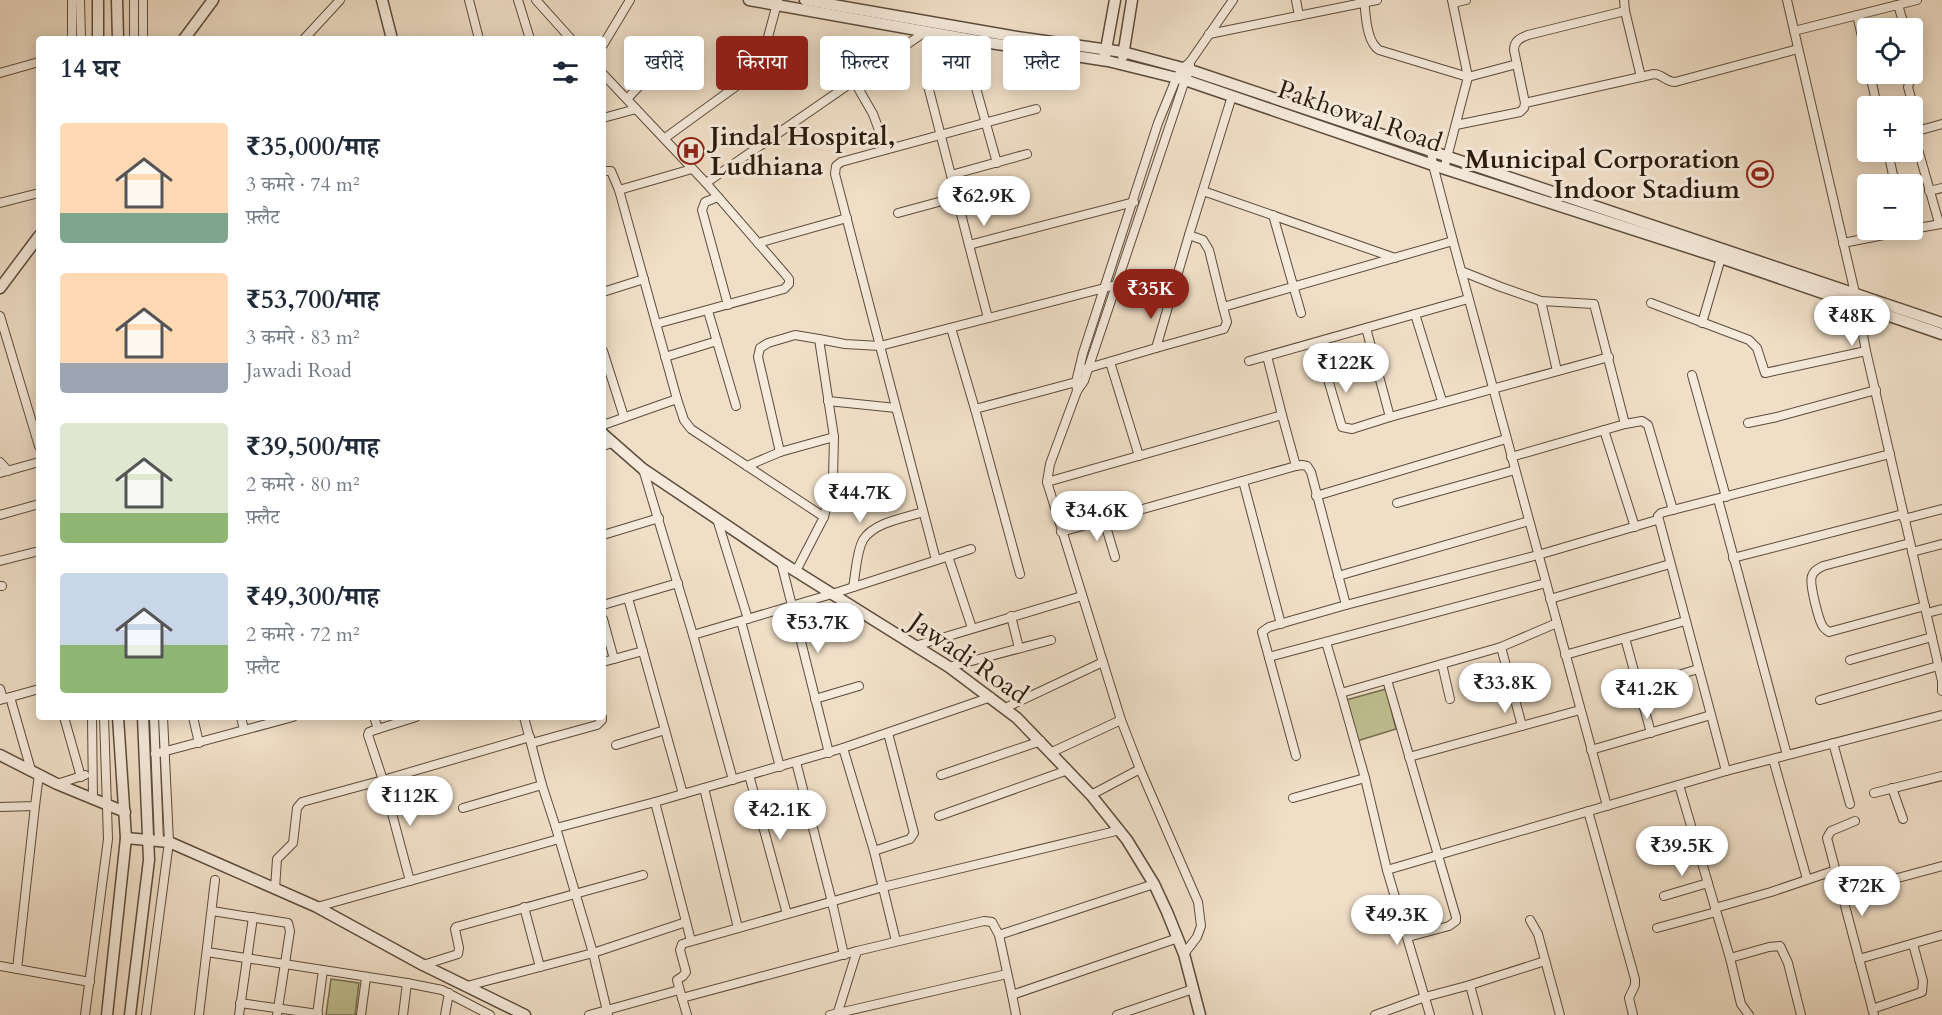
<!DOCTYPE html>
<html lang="hi">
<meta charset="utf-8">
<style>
body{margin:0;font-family:Cardo,"Noto Serif Devanagari",serif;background:#f6f6f7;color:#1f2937;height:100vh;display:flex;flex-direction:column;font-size:22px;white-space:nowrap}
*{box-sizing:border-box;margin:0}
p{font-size:20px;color:#747a83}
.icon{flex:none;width:33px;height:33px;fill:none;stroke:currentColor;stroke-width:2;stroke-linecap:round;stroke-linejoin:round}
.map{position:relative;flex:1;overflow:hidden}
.sheet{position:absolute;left:36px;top:36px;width:570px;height:684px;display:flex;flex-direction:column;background:#fff;border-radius:6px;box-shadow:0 3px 15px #0003}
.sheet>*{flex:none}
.top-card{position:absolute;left:624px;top:36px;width:570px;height:54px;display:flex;gap:12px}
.fabs{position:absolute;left:1857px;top:18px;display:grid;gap:12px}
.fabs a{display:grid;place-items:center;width:66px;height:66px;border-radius:6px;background:#fff;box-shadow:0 3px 15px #0003;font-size:30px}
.price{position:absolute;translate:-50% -51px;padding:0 14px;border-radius:21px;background:#fff;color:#222;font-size:20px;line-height:39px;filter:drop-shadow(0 2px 3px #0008)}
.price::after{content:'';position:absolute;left:50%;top:36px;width:18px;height:14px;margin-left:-9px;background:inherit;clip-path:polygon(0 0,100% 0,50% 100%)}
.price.selected{background:#8f2418;color:#fff}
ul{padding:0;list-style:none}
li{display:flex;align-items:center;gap:18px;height:150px;padding:0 24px}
li span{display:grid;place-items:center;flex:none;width:168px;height:120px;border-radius:6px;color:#555}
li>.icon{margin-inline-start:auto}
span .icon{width:72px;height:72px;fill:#fffc;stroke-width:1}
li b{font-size:26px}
h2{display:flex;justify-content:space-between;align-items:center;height:72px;padding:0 24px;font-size:26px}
.tag{padding:0 21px;border-radius:6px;background:#fff;box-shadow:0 3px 15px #0003;font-size:21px;line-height:54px}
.tag.selected{background:#8f2418;color:#fff}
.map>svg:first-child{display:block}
.green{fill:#bfc092;stroke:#746e4f;stroke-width:1.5}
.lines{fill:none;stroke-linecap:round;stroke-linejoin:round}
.minor-casing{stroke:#5c4c3b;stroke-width:10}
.tertiary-casing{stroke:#5c4c3b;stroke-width:13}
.minor{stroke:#f5eadb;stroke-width:8}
.tertiary{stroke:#f5eadb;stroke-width:10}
.labels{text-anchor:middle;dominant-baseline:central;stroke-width:6;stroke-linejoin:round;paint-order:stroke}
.street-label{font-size:26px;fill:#2a1b0c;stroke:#f5eadb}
.poi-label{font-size:26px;font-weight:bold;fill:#2a1b0c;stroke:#f5eadb;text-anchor:start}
</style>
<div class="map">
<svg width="1942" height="1015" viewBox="0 0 1942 1015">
<rect width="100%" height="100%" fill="#f0dfc7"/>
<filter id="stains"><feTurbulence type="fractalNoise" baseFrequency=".00333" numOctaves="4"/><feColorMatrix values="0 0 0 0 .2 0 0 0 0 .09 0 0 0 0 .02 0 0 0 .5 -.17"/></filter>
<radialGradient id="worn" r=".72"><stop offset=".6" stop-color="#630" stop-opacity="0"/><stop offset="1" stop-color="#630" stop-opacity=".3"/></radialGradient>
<g class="green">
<polygon points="1386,689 1396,729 1357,741 1346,700"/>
<polygon points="331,979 359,983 355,1015 326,1015"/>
</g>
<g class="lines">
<defs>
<g id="minor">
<polyline points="72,0 72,39"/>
<polyline points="80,0 81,39"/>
<polyline points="134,0 134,39"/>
<polyline points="469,0 479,39"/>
<polyline points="518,0 530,39"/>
<polyline points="536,0 571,39"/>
<polyline points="1296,0 1299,16"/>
<path d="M1364 0C1366 15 1366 41 1379 50L1468 77 1517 64"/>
<polyline points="1787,0 1855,293 1866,351 1942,681 1942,691"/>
<polyline points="1453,3 1466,0"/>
<polyline points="1898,5 1905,28"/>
<polyline points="1625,11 1641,77"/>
<polyline points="1857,15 1868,62"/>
<polyline points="1794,31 1917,0"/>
<polyline points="1209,34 1377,0"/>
<polyline points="962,38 997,163"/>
<polyline points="143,39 143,0"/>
<polyline points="304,39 340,0"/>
<polyline points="603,45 630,0"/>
<polyline points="1912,57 1914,70 1908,87 1920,130"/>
<polyline points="0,73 39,62"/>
<polyline points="603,74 706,183 925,32"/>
<polyline points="1870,74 1877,106"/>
<polyline points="854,81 873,114 886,149"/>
<polyline points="927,82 969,245 1134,202"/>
<polyline points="1232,96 1189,235 1203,240 1209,250 1223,307 1453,241"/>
<polyline points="627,99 669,54"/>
<path d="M1525 103 1514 50C1514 41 1520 38 1528 35L1625 11 1624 0"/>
<polyline points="603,118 636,109"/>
<path d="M1456 125 1520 112 1524 108 1525 103 1654 74C1662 74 1666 82 1675 82L1798 49"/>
<polyline points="665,138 753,74 761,63 778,0"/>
<polyline points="1431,150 1433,165 1453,241 1607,806"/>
<polyline points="1888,152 1895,184"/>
<polyline points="1444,169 1468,77 1452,0"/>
<polyline points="603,171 611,171 619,190 677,399 603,425"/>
<polyline points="951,175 1027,154"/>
<polyline points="619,190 692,169"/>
<polyline points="1203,191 1395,258"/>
<polyline points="1929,191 1942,188"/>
<polyline points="718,197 705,202 702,210 728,305"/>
<polyline points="0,203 39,193"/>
<polyline points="898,213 957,197"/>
<polyline points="1273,215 1301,313"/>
<polyline points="1939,223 1914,135 1917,131 1942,124"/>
<polyline points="1912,229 1941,224"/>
<polyline points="758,243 847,218"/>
<polyline points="1843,243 1909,230"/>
<polyline points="969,245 988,318"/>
<polyline points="1461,271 1501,287 1541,301 1594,304 1625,424 1511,457"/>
<polyline points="603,292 644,279"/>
<polyline points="1541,301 1557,371"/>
<polyline points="1651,303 1749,340 1757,348 1765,373 1866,351"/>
<polyline points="708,311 736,406"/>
<polyline points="1415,314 1442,401"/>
<polyline points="0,316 39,446"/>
<polyline points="1702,323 1721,258"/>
<polyline points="656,324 784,289 789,284 789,279 785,274 706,183"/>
<polyline points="951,328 975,409 1080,381"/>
<polyline points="1366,328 1390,417 1609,357"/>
<polyline points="1317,342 1342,427 1352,429 1390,417"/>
<polyline points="1156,348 1224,329 1227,322 1223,307"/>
<polyline points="603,351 624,417"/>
<polyline points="665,357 717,341"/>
<polyline points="1249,361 1468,299"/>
<polyline points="1110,362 1139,456"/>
<polyline points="1085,369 1156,348 1189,235"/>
<polyline points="1692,375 1726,497"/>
<polyline points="1077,391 1076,382 1083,353 1158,123 1176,79 1183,68 1190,62 1233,0"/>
<polyline points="677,399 684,420 691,429 824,517 796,571"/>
<polyline points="828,401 896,408"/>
<polyline points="975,409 1020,574"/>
<polyline points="1282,415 1296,466"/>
<polyline points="1748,423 1777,417 1876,390"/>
<polyline points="1625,424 1642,421 1648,425 1673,510"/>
<polyline points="1604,430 1635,527"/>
<polyline points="603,446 612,443"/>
<polyline points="780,452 758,357 760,348 768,343 795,335 819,339"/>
<polyline points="0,462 8,471"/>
<polyline points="747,466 780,452 834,437 819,339 845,344 880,346 1116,285"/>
<polyline points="643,469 693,635"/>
<polyline points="0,473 39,462"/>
<polyline points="1243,481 1281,624"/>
<polyline points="1047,482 1282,415 1267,356"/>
<polyline points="1316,496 1506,439"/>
<polyline points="1718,499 1787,755"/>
<polyline points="1397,503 1515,470"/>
<polyline points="0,515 39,504"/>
<polyline points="824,517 833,478 834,437"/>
<polyline points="717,519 748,619"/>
<polyline points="1904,519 1942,509"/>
<polyline points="1104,520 1115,557"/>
<polyline points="1061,532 1296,466 1302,465 1307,466 1311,472 1346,605 1269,627 1262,632 1296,756"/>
<polyline points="603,535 659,518"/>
<path d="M1910 543 1823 566C1818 569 1814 570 1812 576 1809 583 1818 617 1822 625 1824 629 1825 629 1829 632L1925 606"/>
<polyline points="1912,552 1942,544"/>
<polyline points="948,556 972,628"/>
<polyline points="1733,558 1903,514"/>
<polyline points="936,560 835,174 836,166 841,162 1036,109"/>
<polyline points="0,561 39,551"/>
<polyline points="781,562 829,753"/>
<polyline points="1338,576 1529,521"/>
<polyline points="0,586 2,586"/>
<path d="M853 587C856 573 856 553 863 540 874 522 905 518 923 512"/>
<polyline points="628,598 683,794"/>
<polyline points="1550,599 1670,564"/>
<polyline points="603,605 678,583"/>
<polyline points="1346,605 1538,555 1657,520"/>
<polyline points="1927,613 1942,609"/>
<polyline points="1011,616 1019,648"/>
<polyline points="603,619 614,659"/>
<polyline points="741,621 780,767"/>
<polyline points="1625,638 1651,733"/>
<polyline points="1326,642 1341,693"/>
<polyline points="915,646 1082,596"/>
<polyline points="1501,647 1522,726"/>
<polyline points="1565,655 1685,621"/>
<polyline points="1269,657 1546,583"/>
<polyline points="1850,660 1932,637"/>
<polyline points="603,662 643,651"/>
<polyline points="1442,664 1450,699"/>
<polyline points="949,667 1051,640"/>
<polyline points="1387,680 1456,917 1456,921 1449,926 1408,937"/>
<polyline points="1639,687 1698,669"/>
<polyline points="0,689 3,699"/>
<polyline points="10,697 31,770"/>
<polyline points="815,699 859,686"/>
<polyline points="0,700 39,689"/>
<polyline points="1820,700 1938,666"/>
<polyline points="1005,708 1103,662"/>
<polyline points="64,717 81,777"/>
<polyline points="92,717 93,799"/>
<polyline points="154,717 159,841"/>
<polyline points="193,717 199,743"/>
<polyline points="241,717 244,730"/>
<polyline points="374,717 378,729 416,717"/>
<polyline points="524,717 542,785 556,828"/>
<polyline points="378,729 369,732 368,735 383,780 410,881"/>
<polyline points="532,743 597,725 602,720 602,717"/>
<polyline points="1833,743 1850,804"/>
<polyline points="616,745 665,730"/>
<polyline points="843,748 874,851 896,941"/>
<polyline points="1591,750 1711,715"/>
<polyline points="1052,752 1121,720"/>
<polyline points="155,754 293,717"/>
<polyline points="1409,757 1580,710"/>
<polyline points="1773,759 1807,879"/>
<polyline points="796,762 832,902 844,955"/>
<polyline points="1726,771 1942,715"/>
<polyline points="749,775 787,914"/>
<polyline points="941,775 1041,741"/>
<polyline points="733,780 693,635 832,594 971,549"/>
<polyline points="57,784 85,775"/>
<polyline points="1679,785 1730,958 1769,947 1780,946 1788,963 1801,1015"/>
<polyline points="704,788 738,928"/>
<polyline points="1892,788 1903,819"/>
<polyline points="1874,793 1942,776"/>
<polyline points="1091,795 1140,769"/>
<polyline points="1293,798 1365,778"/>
<polyline points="655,802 691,941"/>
<polyline points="0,807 35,806 39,774"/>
<polyline points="463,808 542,785"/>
<polyline points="1588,811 1635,979 1635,985 1629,998 1633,1015"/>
<polyline points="939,816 1068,770"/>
<polyline points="1855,821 1831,831 1827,838 1874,1015"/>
<polyline points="874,851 910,839 914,833 888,733"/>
<polyline points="1387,870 1726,771 1658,516 1661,513 1890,454"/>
<polyline points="275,889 277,859 293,843 297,808 302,802 383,780 530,737"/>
<polyline points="1842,893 1942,866"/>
<polyline points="1664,896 1708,883"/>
<polyline points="317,907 559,839"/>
<polyline points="524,907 540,967"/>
<polyline points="1715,908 1771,892 1836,870"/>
<polyline points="212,911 288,923 290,931 277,1015"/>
<polyline points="1530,920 1538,934 1560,1015"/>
<polyline points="1657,928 1716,912"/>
<polyline points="999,935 1012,995 1178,938"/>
<polyline points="207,952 407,983 403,1015"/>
<polyline points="1184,954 1197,937 1201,926 1198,902 1140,769 1121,720 1047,482 1050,464 1077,391 1084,381 1185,80 1190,70 1190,62"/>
<polyline points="1730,958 1741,1004 1749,1015"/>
<polyline points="1859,959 1942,935"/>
<polyline points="423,965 458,954 459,948 455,929 456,927 643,875"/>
<polyline points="0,966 90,982"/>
<polyline points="17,969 35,806"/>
<polyline points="407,983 442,990 490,1015"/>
<polyline points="1470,985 1478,1015"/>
<polyline points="467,986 593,953 686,922"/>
<polyline points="1012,995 1016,1015"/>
<polyline points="682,998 677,980 683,976 686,972 680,950 682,944 883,887 1120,830"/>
<polyline points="240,1003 318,1014"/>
<polyline points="1872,1009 1922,992 1923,981 1913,944"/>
<polyline points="85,1015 108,839 104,717"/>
<polyline points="146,1015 169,842 163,717"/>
<polyline points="199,1015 215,880"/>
<polyline points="239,1015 253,917"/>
<polyline points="317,1015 323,970"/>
<polyline points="361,1015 366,978"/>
<polyline points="445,1015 449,993"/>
<polyline points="589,1015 679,990"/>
<polyline points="608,1015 593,953 556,828 655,802 843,748 991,697"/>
<polyline points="687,1015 682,998 857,951 984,921 992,922 999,935 1154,884"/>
<polyline points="830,1015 1007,974"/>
<polyline points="837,1015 857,951"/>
<polyline points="1117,1015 1193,989"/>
<polyline points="1375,1015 1425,997 1470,985 1545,961"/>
<polyline points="1430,1015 1387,870 1365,778 1341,693 1501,647 1557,623"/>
</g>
<g id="tertiary">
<polyline points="98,0 98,39"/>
<polyline points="117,0 118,39"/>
<polyline points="382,0 392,39"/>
<polyline points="749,0 990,43 1108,61 1185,80 1433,165 1721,258 1942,334"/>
<polyline points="805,0 1011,36 1123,52 1190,70 1942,323"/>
<polyline points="184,39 213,0"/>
<polyline points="1105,55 1115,0"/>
<polyline points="1123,56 1132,0"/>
<polyline points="0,288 39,236"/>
<polyline points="603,434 643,469 781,562 949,667 1017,718 1091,795 1127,840 1154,884 1167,912 1184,954 1200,1015"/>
<polyline points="0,755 57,784 125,812"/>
<polyline points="126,838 169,842 317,907 423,965 525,1015"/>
<polyline points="107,1015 126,838 118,717"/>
<polyline points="130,1015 149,860 143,717"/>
</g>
</defs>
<use href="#minor" class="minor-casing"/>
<use href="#tertiary" class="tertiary-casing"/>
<use href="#minor" class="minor"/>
<use href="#tertiary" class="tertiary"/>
</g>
<defs>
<symbol id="hospital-ring" viewBox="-11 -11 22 22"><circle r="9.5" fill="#f5eadb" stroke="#8f2418" stroke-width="1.5"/><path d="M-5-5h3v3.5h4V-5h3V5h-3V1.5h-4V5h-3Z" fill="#8f2418"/></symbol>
<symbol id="stadium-ring" viewBox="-11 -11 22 22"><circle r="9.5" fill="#f5eadb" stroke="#8f2418" stroke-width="1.5"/><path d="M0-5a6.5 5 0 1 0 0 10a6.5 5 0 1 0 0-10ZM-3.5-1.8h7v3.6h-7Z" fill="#8f2418"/></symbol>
</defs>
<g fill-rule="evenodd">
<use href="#hospital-ring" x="676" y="136" width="30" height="30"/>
<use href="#stadium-ring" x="1745" y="159" width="30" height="30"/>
</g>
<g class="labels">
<g class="street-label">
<text transform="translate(1360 116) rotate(19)">Pakhowal Road</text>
<text transform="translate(969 658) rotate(35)">Jawadi Road</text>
</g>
<g class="poi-label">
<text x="710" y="136">Jindal Hospital,<tspan x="710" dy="30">Ludhiana</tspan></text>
<text x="1740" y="159" text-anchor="end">Municipal Corporation<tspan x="1740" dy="30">Indoor Stadium</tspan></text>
</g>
</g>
<rect width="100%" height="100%" filter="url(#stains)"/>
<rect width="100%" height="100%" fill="url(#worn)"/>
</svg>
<div class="fabs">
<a><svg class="icon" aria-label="locate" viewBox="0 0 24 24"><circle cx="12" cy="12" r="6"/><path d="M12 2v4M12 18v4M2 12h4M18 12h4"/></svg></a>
<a>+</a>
<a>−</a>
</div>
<b class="price" style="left:984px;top:227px">₹62.9K</b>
<b class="price selected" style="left:1151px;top:320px">₹35K</b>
<b class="price" style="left:1852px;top:347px">₹48K</b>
<b class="price" style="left:1346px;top:394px">₹122K</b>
<b class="price" style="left:860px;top:524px">₹44.7K</b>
<b class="price" style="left:1097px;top:542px">₹34.6K</b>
<b class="price" style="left:818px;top:654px">₹53.7K</b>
<b class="price" style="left:1505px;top:714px">₹33.8K</b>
<b class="price" style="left:1647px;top:720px">₹41.2K</b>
<b class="price" style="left:410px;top:827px">₹112K</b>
<b class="price" style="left:780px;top:841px">₹42.1K</b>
<b class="price" style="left:1682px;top:877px">₹39.5K</b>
<b class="price" style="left:1862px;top:917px">₹72K</b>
<b class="price" style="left:1397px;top:946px">₹49.3K</b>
<div class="top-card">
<a class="tag">खरीदें</a>
<a class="tag selected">किराया</a>
<a class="tag">फ़िल्टर</a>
<a class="tag">नया</a>
<a class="tag">फ़्लैट</a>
</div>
<section class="sheet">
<h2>14 घर<svg class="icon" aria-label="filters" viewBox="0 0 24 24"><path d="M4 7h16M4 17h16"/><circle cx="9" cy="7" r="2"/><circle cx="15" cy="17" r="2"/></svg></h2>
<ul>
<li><span style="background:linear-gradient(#ffd9b3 75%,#7fa58c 0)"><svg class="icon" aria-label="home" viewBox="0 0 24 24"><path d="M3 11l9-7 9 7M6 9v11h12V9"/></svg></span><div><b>₹35,000/माह</b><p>3 कमरे · 74 m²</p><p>फ़्लैट</p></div></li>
<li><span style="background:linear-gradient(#ffd9b3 75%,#9aa5b1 0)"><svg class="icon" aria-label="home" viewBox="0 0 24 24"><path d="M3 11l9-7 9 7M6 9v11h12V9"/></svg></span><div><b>₹53,700/माह</b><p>3 कमरे · 83 m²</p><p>Jawadi Road</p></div></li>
<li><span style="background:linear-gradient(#dfe7d0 75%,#8fb573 0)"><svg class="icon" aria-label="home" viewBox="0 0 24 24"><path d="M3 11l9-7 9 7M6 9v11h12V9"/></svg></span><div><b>₹39,500/माह</b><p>2 कमरे · 80 m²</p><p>फ़्लैट</p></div></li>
<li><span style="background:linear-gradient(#c9d6e8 60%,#8fb573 0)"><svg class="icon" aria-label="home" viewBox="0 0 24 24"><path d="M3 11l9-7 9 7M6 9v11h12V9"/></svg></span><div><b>₹49,300/माह</b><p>2 कमरे · 72 m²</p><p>फ़्लैट</p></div></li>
</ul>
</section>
</div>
